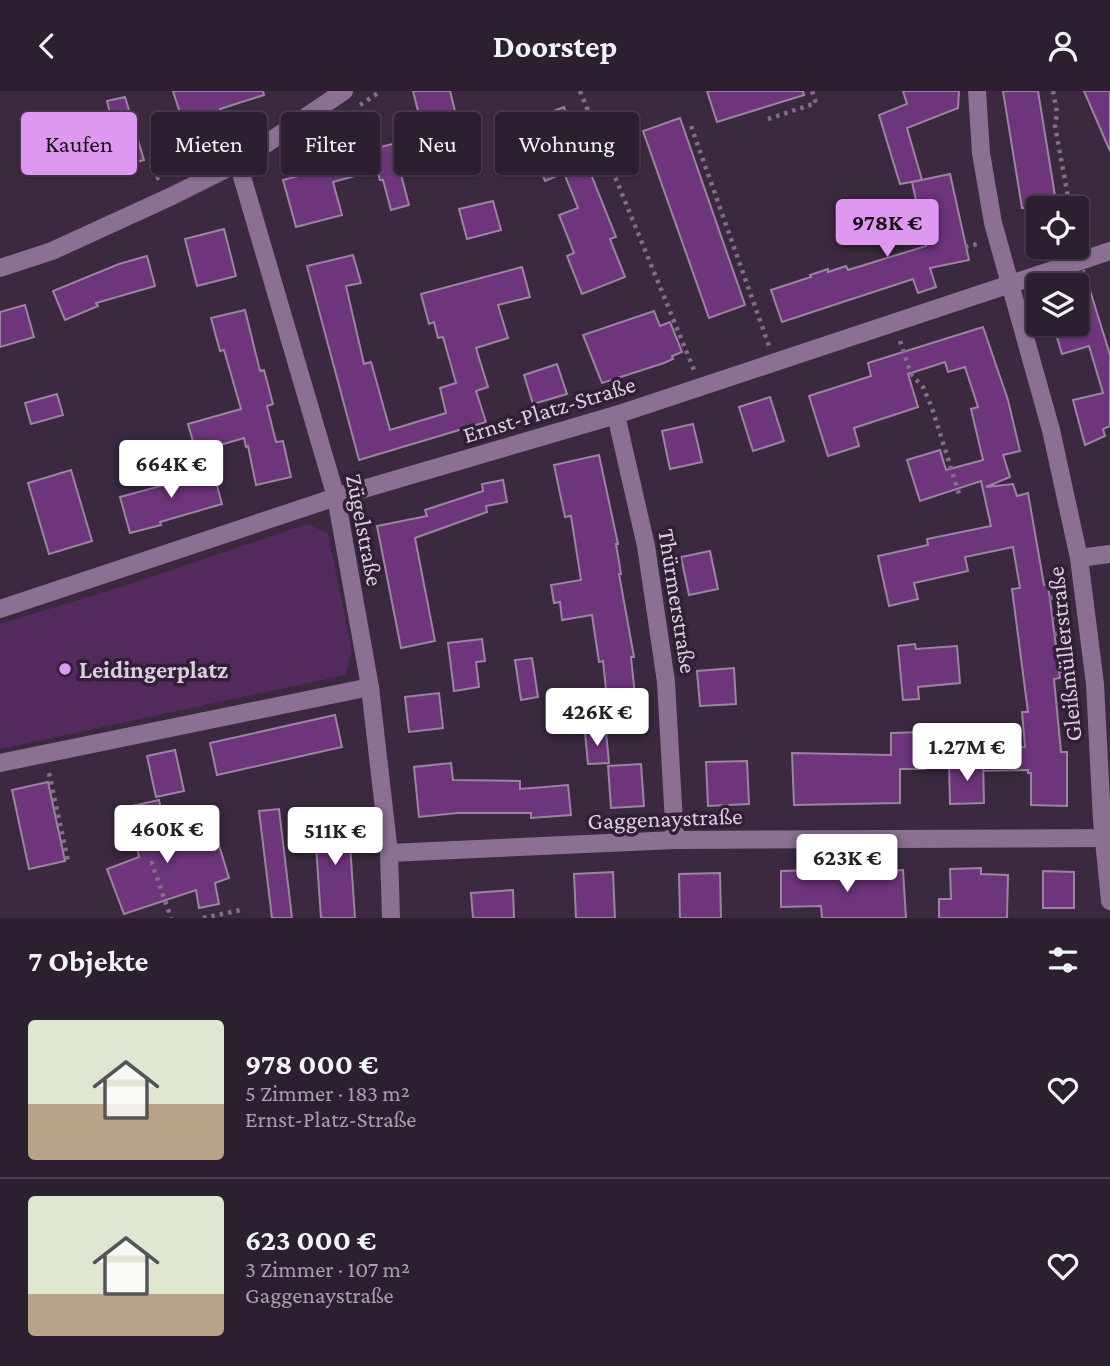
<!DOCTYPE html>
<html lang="de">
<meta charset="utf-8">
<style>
body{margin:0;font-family:"Crimson Pro",serif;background:#342738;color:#f1f3f6;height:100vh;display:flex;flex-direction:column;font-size:26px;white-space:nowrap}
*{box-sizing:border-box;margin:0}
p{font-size:23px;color:#a6a2ab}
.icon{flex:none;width:38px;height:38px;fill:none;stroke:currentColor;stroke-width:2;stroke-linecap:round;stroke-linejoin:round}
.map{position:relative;height:827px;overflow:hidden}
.panel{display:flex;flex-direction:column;background:#2c1f30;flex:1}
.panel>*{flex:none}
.banner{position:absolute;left:21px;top:21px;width:700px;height:63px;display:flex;gap:14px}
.tools{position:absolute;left:1026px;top:105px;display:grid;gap:14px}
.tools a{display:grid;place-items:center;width:63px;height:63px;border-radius:7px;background:#2c1f30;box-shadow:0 2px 5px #0004,0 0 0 2px #483d4c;font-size:35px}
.price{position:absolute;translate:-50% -60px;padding:0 16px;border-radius:7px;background:#fff;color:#222;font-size:23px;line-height:46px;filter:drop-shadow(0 2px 4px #0008)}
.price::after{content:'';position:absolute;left:50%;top:42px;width:21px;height:16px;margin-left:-10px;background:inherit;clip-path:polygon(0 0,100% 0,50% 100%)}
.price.active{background:#df98f1;color:#111}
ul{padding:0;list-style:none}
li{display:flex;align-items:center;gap:21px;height:175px;padding:0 28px}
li+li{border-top:2px solid #483d4c}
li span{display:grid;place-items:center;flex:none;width:196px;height:140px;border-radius:7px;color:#555}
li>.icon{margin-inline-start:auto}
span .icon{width:84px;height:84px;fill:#fffc;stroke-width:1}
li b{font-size:30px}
h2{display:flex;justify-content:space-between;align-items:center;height:84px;padding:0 28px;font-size:30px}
.pill{padding:0 24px;border-radius:7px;background:#2c1f30;box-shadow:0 2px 5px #0004,0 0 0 2px #483d4c;font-size:24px;line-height:63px}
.pill.active{background:#df98f1;color:#111}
header{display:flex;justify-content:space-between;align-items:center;height:91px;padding:0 28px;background:#2c1f30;font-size:32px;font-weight:700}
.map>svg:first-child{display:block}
.green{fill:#53295e}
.building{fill:#6e357c;stroke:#9a84a0;stroke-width:2}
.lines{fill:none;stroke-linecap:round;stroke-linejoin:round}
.path{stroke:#807084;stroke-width:4.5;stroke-dasharray:3.5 5;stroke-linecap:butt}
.minor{stroke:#8a7091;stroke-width:18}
.poi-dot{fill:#df98f1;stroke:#311f36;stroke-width:2.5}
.labels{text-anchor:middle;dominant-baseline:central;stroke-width:7;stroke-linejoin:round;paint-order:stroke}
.street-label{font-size:24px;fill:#dbcfde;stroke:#311f36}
.poi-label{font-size:24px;font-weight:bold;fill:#dbcfde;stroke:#311f36;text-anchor:start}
</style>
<header><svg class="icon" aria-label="back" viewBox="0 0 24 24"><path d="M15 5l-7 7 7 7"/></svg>Doorstep<svg class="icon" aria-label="person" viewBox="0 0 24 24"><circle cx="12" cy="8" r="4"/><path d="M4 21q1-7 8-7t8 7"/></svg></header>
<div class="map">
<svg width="1110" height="827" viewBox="0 0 1110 827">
<rect width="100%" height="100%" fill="#3b2940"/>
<polygon class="green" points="307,433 328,442 352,561 345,584 0,658 0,533 127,494"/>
<g class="building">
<polygon points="173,0 263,0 264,4 220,18 222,25 187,44"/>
<polygon points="413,0 450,0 456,24 421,32"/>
<polygon points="707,0 803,0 804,4 717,31"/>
<polygon points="903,0 959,0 958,17 907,37 922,89 900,93 879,24 907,13"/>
<polygon points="1003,0 1038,0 1057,117 1022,117"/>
<polygon points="1084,0 1110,0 1110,60"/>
<polygon points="125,6 144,69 95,82 86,46 114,39 107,10"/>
<polygon points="564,16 616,146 610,148 625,186 582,203 567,165 574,162 559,124 578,117 564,82 545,90 522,32"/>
<polygon points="680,27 745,214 709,227 643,40"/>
<polygon points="364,49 367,59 393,53 409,114 391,119 383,89 380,89 377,79 333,91 342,124 296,136 283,89 329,77 325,60"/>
<polygon points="950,83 969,169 930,177 936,196 918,202 913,188 782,231 771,199 811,186 810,184 828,178 828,181 846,175 848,179 926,155 912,91"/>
<polygon points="493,110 501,139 467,148 459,118"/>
<polygon points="224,138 236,185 197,195 185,148"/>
<polygon points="353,164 361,192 346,195 364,273 371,271 390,339 446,322 440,297 456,292 443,246 438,247 434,231 429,233 421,203 522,176 530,206 498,214 508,247 476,257 488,296 476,300 486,331 359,369 307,175"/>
<polygon points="147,165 155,195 96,212 98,215 65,229 53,200 119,173"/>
<polygon points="1084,180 1110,264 1110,335 1103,338 1105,345 1085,354 1073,309 1103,302 1089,255 1062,263 1053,233 1076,233 1076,183"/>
<polygon points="25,214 34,246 0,256 0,221"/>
<polygon points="245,219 260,280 264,279 273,313 267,315 276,351 283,350 291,386 256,394 248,355 246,356 244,347 196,361 188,333 241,318 224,259 220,260 211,227"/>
<polygon points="654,220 660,235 670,231 682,261 672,265 673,268 664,272 602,292 583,244"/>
<polygon points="983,236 1008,309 1020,360 1003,364 1010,386 986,396 1013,393 1017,405 1028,402 1044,494 1048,493 1060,587 1054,588 1061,661 1067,661 1067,715 1031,714 1031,682 1028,682 1028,679 983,680 983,657 1025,656 1022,621 1028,621 1012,498 1020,497 1013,456 965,466 968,480 914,492 918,508 889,515 878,465 928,454 927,448 991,435 981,390 920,410 907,369 940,359 946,379 983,369 971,318 978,316 965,276 948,281 945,271 908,283 918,316 854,337 859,355 828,365 809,305 871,285 868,272"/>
<polygon points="557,273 567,303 533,313 524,284"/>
<polygon points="57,303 63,324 31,333 25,312"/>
<polygon points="770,306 784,350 753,360 739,316"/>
<polygon points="693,333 702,371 670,378 662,340"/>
<polygon points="599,364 618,453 616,453 621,483 619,483 634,566 631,566 638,633 610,636 603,570 599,571 592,524 562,529 560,511 554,512 551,494 581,489 571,425 565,426 554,374"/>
<polygon points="212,376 222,413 160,431 161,434 130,442 120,406 179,390 178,386"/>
<polygon points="71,379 92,450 49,463 28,392"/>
<polygon points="503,389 507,411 486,415 487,421 415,447 435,550 401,557 377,435 427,425 425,419 483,400 482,393"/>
<polygon points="710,460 718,498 689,504 681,466"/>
<polygon points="482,548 485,570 476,571 479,596 454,600 448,552"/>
<polygon points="915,553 916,558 957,555 960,592 918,596 919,608 903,609 898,555"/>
<polygon points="532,567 538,606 521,609 515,569"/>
<polygon points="734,577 736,613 700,615 697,580"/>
<polygon points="439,602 443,637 409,641 405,606"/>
<polygon points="335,624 342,656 217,684 210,652"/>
<polygon points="606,640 609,672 588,673 585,642"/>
<polygon points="925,641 925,678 900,678 900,712 794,714 792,662 891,664 891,642"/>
<polygon points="175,659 184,700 156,706 147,665"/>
<polygon points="747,670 749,713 708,715 706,671"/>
<polygon points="983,670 984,712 950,713 949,671"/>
<polygon points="451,672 453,689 520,690 520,698 568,694 571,724 531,727 531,722 457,722 419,726 414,676"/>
<polygon points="641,673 644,715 611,717 608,675"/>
<polygon points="48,691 65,770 29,778 12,699"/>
<polygon points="159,709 169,756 215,741 229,787 215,792 219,813 199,817 196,799 124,823 107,778 139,766 128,716"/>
<polygon points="279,718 292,827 272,827 259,720"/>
<polygon points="348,724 355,827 321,827 314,726"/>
<polygon points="981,777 981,783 1008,784 1007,827 939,827 939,808 951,808 950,778"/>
<polygon points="816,779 816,785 903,779 906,827 822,827 821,815 781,816 781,780"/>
<polygon points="1043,780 1074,781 1074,817 1043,817"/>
<polygon points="613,781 615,827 576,827 574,783"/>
<polygon points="720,782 721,827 680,827 679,783"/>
<polygon points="513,799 514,827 473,827 471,802"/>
</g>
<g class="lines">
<g class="path">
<polyline points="580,0 694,279"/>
<polyline points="1053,0 1057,22 1055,35 1070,117"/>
<polyline points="360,14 381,0"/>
<polyline points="768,28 816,12 812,0"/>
<polyline points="691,35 769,255"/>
<polyline points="156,88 264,27"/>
<polyline points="965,156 978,153"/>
<polyline points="900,250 911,283 923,296 932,317 960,406"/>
<polyline points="1049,507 1065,505"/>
<polyline points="1052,526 1068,524"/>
<polyline points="1054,543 1070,541"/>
<polyline points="1057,562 1072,560"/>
<polyline points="1059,580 1075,578"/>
<polyline points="49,682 68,770"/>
<polyline points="150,772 152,772 171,827"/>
<polyline points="203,827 241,819"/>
</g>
<g class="minor">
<polyline points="977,0 981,62 993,132 1051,339 1079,467 1095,593 1102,729 1110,810"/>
<polyline points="238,72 336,406 370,596 389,762 391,827"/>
<polyline points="0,177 52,160 172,105 238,72 344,0"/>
<polyline points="616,324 646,455 666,591 675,749"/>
<polyline points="1079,467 1110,463"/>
<polyline points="0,518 336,406 616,324 1110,160"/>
<polyline points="0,672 370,596"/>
<polyline points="389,762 675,749 1110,747"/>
</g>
</g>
<circle class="poi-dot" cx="65" cy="578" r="7"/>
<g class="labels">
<g class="street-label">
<text transform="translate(549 318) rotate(-17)">Ernst-Platz-Straße</text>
<text transform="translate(365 439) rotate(79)">Zügelstraße</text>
<text transform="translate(678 510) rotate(81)">Thürmerstraße</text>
<text transform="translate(1064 563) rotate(-96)">Gleißmüllerstraße</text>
<text transform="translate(665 727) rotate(-2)">Gaggenaystraße</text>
</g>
<g class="poi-label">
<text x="79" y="578">Leidingerplatz</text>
</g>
</g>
</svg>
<div class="tools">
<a><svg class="icon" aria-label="locate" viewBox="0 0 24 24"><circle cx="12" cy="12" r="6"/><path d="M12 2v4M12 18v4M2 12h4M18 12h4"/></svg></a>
<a><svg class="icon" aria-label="layers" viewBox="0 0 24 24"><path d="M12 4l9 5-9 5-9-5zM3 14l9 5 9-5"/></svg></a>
</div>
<b class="price active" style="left:887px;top:168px">978K €</b>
<b class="price" style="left:171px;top:409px">664K €</b>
<b class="price" style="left:597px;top:657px">426K €</b>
<b class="price" style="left:967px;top:692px">1.27M €</b>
<b class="price" style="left:167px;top:774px">460K €</b>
<b class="price" style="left:335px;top:776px">511K €</b>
<b class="price" style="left:847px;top:803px">623K €</b>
<div class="banner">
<a class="pill active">Kaufen</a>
<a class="pill">Mieten</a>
<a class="pill">Filter</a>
<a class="pill">Neu</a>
<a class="pill">Wohnung</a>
</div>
</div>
<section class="panel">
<h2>7 Objekte<svg class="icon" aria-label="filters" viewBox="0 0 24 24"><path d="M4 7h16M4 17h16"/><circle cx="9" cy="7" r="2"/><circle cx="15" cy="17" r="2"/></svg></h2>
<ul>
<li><span style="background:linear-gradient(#dfe7d0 60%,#b9a48a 0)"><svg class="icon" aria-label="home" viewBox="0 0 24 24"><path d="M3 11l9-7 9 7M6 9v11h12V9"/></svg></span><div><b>978 000 €</b><p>5 Zimmer · 183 m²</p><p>Ernst-Platz-Straße</p></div><svg class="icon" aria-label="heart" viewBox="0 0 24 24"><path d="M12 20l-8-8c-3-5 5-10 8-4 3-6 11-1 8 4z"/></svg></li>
<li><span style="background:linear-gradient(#dfe7d0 70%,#b9a48a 0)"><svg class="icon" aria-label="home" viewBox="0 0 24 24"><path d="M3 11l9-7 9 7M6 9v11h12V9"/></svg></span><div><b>623 000 €</b><p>3 Zimmer · 107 m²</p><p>Gaggenaystraße</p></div><svg class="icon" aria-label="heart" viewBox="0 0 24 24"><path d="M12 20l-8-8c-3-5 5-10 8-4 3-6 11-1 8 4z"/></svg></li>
</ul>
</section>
